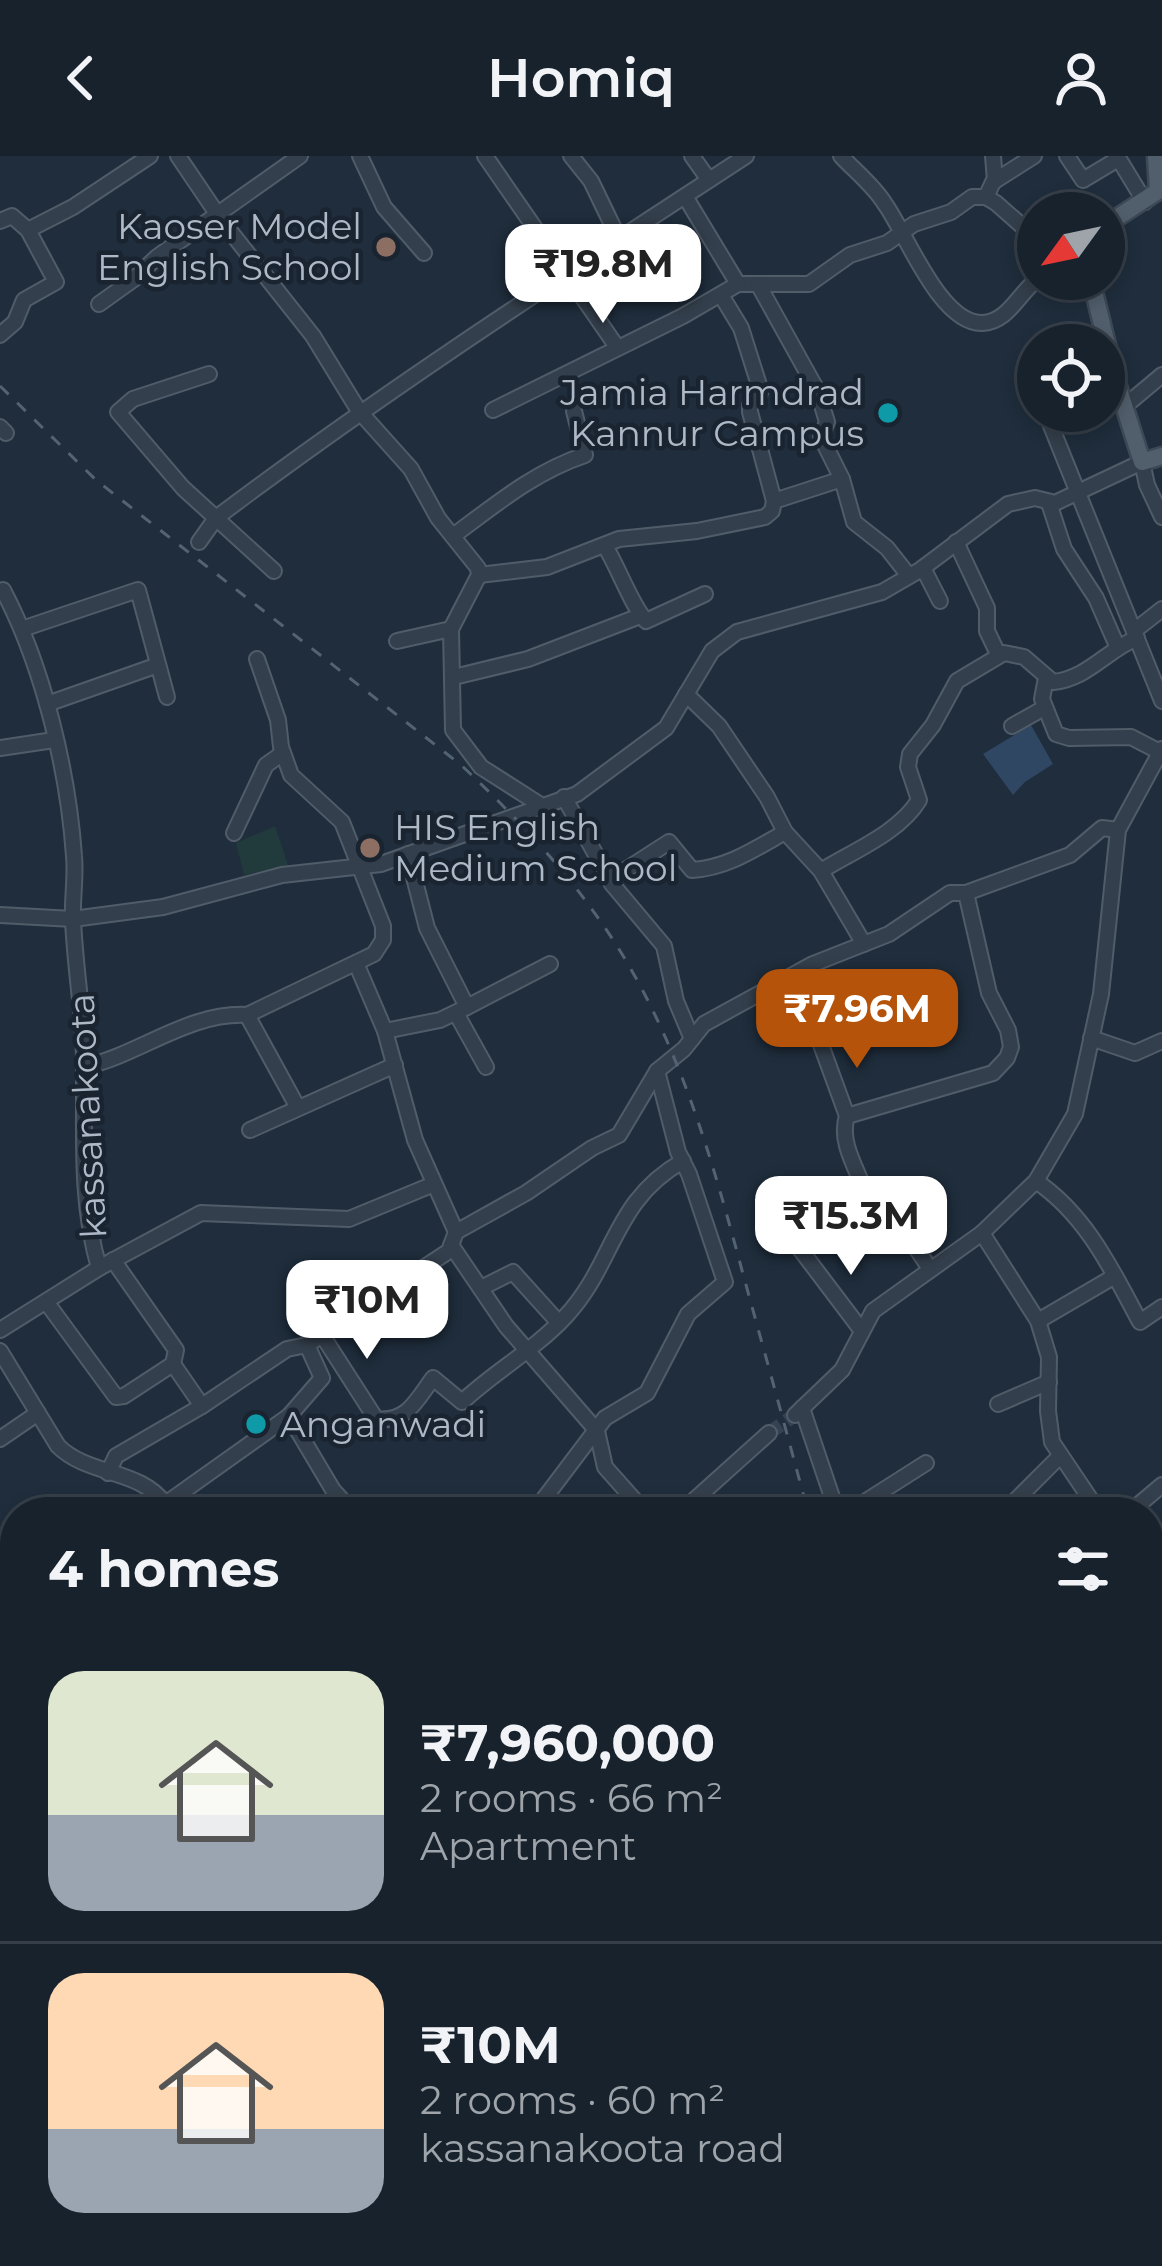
<!DOCTYPE html>
<meta charset="utf-8">
<style>
body{margin:0;font-family:Montserrat,sans-serif;background:#242f39;color:#f1f3f6;height:100vh;display:flex;flex-direction:column;font-size:45px;white-space:nowrap}
*{box-sizing:border-box;margin:0}
p{font-size:39px;color:#9ea4aa}
.icon{flex:none;width:66px;height:66px;fill:none;stroke:currentColor;stroke-width:2;stroke-linecap:round;stroke-linejoin:round}
.map{position:relative;flex:1;overflow:hidden}
.panel{position:absolute;left:0px;top:1341px;width:1164px;height:771px;display:flex;flex-direction:column;background:#17222d;border-radius:48px 48px 0 0;box-shadow:0 6px 18px #0003,0 0 0 3px #363f49}
.panel>*{flex:none}
.needle{width:78px;rotate:237deg}
.tools{position:absolute;left:1017px;top:36px;display:grid;gap:24px}
.tools a{display:grid;place-items:center;width:108px;height:108px;border-radius:50%;background:#17222d;box-shadow:0 6px 18px #0003,0 0 0 3px #363f49;font-size:60px}
.price{position:absolute;translate:-50% -102px;padding:0 27px;border-radius:24px;background:#fff;color:#222;font-size:39px;line-height:78px;filter:drop-shadow(0 3px 6px #0008)}
.price::after{content:'';position:absolute;left:50%;top:72px;width:36px;height:27px;margin-left:-18px;background:inherit;clip-path:polygon(0 0,100% 0,50% 100%)}
.price.selected{background:#b45309;color:#fff}
ul{padding:0;list-style:none}
li{display:flex;align-items:center;gap:36px;height:300px;padding:0 48px}
li+li{border-top:3px solid #363f49}
li span{display:grid;place-items:center;flex:none;width:336px;height:240px;border-radius:36px;color:#555}
li>.icon{margin-inline-start:auto}
span .icon{width:144px;height:144px;fill:#fffc;stroke-width:1}
li b{font-size:51px}
h2{display:flex;justify-content:space-between;align-items:center;height:144px;padding:0 48px;font-size:51px}
header{display:flex;justify-content:space-between;align-items:center;height:156px;padding:0 48px;background:#17222d;font-size:54px;font-weight:600}
.map>svg:first-child{display:block}
.green{fill:#213b3d}
.water{fill:#2f4763}
.lines{fill:none;stroke-linecap:round;stroke-linejoin:round}
.canal{stroke:#2f4763;stroke-width:10}
.minor-tunnel{stroke:#344251;stroke-width:14;stroke-dasharray:14 7;stroke-linecap:butt}
.minor-casing{stroke:#515c69;stroke-width:18}
.major-casing{stroke:#3c4855;stroke-width:21}
.minor{stroke:#333f4c;stroke-width:14}
.major{stroke:#515e6c;stroke-width:16}
.rail{stroke:#546373;stroke-width:3;stroke-dasharray:12 12;stroke-linecap:butt}
.education-dot{fill:#8d6e63;stroke:#192430;stroke-width:4.5}
.culture-dot{fill:#0f9aa8;stroke:#192430;stroke-width:4.5}
.labels{text-anchor:middle;dominant-baseline:central;stroke-width:9;stroke-linejoin:round;paint-order:stroke}
.poi-label{font-size:36px;fill:#aeb9c8;stroke:#192430;text-anchor:end}
.street-label{font-size:36px;fill:#aeb9c8;stroke:#192430}
</style>
<header><svg class="icon" aria-label="back" viewBox="0 0 24 24"><path d="M15 5l-7 7 7 7"/></svg>Homiq<svg class="icon" aria-label="person" viewBox="0 0 24 24"><circle cx="12" cy="8" r="4"/><path d="M4 21q1-7 8-7t8 7"/></svg></header>
<div class="map">
<svg width="1162" height="2110" viewBox="0 0 1162 2110">
<rect width="100%" height="100%" fill="#1f2d3c"/>
<polygon class="green" points="275,670 288,709 244,719 236,687"/>
<polygon class="water" points="1031,569 1053,608 1025,626 1013,639 983,598"/>
<g class="lines">
<polyline class="canal" points="1149,1601 1162,1601"/>
<polyline class="minor-tunnel" points="769,1277 795,1259"/>
<defs>
<g id="minor">
<polyline points="178,0 222,65 313,180 359,255 411,313 438,362 478,412 479,419 451,473 453,574 481,611 539,648"/>
<polyline points="360,0 384,51 424,97"/>
<polyline points="485,0 617,191"/>
<polyline points="571,0 591,25 618,81"/>
<polyline points="692,0 709,24"/>
<path d="M841 0C855 15 874 30 885 48 906 77 940 168 982 167 1009 166 1019 136 1038 123"/>
<polyline points="993,0 995,25"/>
<polyline points="1067,0 1083,24 1118,3"/>
<polyline points="1117,0 1145,46"/>
<polyline points="986,41 993,26 1034,0"/>
<polyline points="686,42 738,128 809,128 850,99 887,87 914,68 951,56 972,41 986,41 996,47 1038,84"/>
<polyline points="0,65 12,60 28,74 56,126 24,144 15,166 0,179"/>
<polyline points="28,74 73,51 150,0"/>
<polyline points="758,128 818,236 827,266 821,281 842,323 854,366 887,392 909,420"/>
<polyline points="721,139 741,172 759,229 760,237 750,249 750,256 774,345"/>
<polyline points="99,148 134,123 157,101 300,0"/>
<polyline points="209,218 133,243 118,256 183,332 274,415"/>
<polyline points="1125,250 1162,219"/>
<polyline points="493,254 683,160 738,128"/>
<polyline points="1049,265 1162,545"/>
<polyline points="0,271 6,277"/>
<polyline points="1049,347 1064,393 1096,442 1117,490"/>
<path d="M453 380C495 349 534 316 585 299L574 255"/>
<path d="M199 386 216 362C387 233 567 117 746 0"/>
<polyline points="956,386 987,452 987,475 998,498"/>
<path d="M605 390C618 411 632 450 646 465L705 438"/>
<polyline points="923,412 940,445"/>
<polyline points="479,419 547,411 619,383 697,375 765,361 772,355 774,345 842,323"/>
<path d="M0 436 3 434C43 510 68 614 74 700 76 721 72 743 73 764 75 810 83 856 84 902 85 973 79 1043 99 1112L0 1174"/>
<polyline points="22,473 138,434 167,541"/>
<polyline points="1134,475 1162,453"/>
<polyline points="397,485 451,473"/>
<polyline points="454,521 528,503 640,460"/>
<polyline points="1046,522 1042,543 1056,578 1069,582 1131,581 1160,596"/>
<polyline points="686,538 719,570 767,641 785,676 821,715 864,788"/>
<polyline points="47,548 158,509"/>
<polyline points="1012,570 1044,552"/>
<polyline points="0,592 54,584"/>
<polyline points="564,641 612,728 664,790 676,845 692,883"/>
<polyline points="234,677 266,609 283,597"/>
<path d="M821 715C853 695 899 677 919 644L908 611 910 598 933 569 957 525 1004 497 1024 501 1053 526C1087 523 1107 494 1137 482"/>
<path d="M610 724 669 686 692 714C727 712 755 693 785 676"/>
<polyline points="0,759 73,763 163,751 282,719 381,708 577,638 666,572 712,495 737,476 882,436 920,414 1008,348 1035,342 1055,347 1142,306 1147,329 1162,361"/>
<polyline points="467,851 550,808"/>
<polyline points="456,857 486,911"/>
<polyline points="247,859 297,950"/>
<polyline points="385,875 440,864 467,851 427,772 408,698"/>
<polyline points="1091,882 1135,897 1162,885"/>
<polyline points="820,886 847,960"/>
<path d="M84 911C139 899 188 856 247 859L374 798 383 784V770L342 666 291 619 281 591 278 564 257 503"/>
<polyline points="250,974 395,909"/>
<path d="M1036 1025C1087 1060 1112 1114 1140 1166L1162 1151"/>
<path d="M872 1062C902 1065 914 1089 930 1113"/>
<polyline points="456,1076 526,1037 592,992 619,979 657,915 684,893 704,868 813,808 889,778 950,737 966,737"/>
<polyline points="982,1077 1038,1165 1049,1201 1048,1255 1052,1286 1099,1356"/>
<polyline points="451,1089 506,1170 597,1275 605,1311 645,1356"/>
<polyline points="99,1112 201,1057 349,1063 434,1028"/>
<polyline points="481,1132 513,1116 559,1167"/>
<polyline points="47,1147 116,1241 124,1240 173,1208 176,1194 113,1104"/>
<polyline points="1038,1165 1115,1120"/>
<path d="M862 1175 794 1085V1075L872 1062C870 1028 836 994 847 960L993 917 1007 902 1011 891 1008 874 989 837 966 737 1070 699 1102 672 1118 674"/>
<path d="M322 1179 376 1263C407 1267 416 1245 433 1222L462 1246C495 1215 534 1194 565 1161 615 1108 612 1045 683 1005"/>
<path d="M0 1195 58 1290C88 1320 141 1313 165 1348"/>
<polyline points="173,1208 202,1250 287,1193 307,1189"/>
<polyline points="998,1248 1049,1226"/>
<polyline points="802,1252 837,1356"/>
<polyline points="795,1259 842,1214 873,1155 982,1077 1036,1025 1075,958 1101,838 1118,674 1162,593"/>
<polyline points="289,1260 333,1334 353,1356"/>
<polyline points="0,1283 38,1257"/>
<polyline points="108,1317 116,1300 202,1250"/>
<polyline points="154,1356 289,1260 322,1222 307,1189 449,1095 456,1076 415,984 385,875 356,807"/>
<polyline points="534,1356 605,1262 647,1237 688,1158 725,1126 689,1018 678,996 657,915"/>
<polyline points="681,1356 769,1277"/>
<polyline points="849,1356 926,1307"/>
<polyline points="1004,1356 1060,1300"/>
<polyline points="1130,1356 1162,1329"/>
<polyline points="0,1391 15,1377"/>
<polyline points="1149,1406 1162,1421"/>
<polyline points="0,1558 15,1540"/>
<polyline points="0,1588 15,1606"/>
<polyline points="1149,1673 1162,1664"/>
<polyline points="1149,1772 1160,1804 1159,1836"/>
<polyline points="0,1847 15,1834"/>
<polyline points="0,1965 15,1981"/>
<polyline points="1149,1966 1162,1956"/>
<polyline points="0,2039 15,2019"/>
<polyline points="0,2080 15,2094"/>
<polyline points="18,2097 32,2110"/>
<polyline points="159,2097 194,2110"/>
<polyline points="388,2097 397,2110"/>
<polyline points="581,2097 595,2110"/>
<polyline points="1119,2097 1114,2100 1120,2110"/>
<polyline points="1125,2097 1135,2110"/>
<polyline points="236,2110 243,2097"/>
<polyline points="303,2110 310,2097"/>
<polyline points="649,2110 664,2097"/>
</g>
<g id="major">
<polyline points="1104,70 1158,35 1156,0"/>
<polyline points="1091,123 1114,218 1142,306 1162,300"/>
</g>
</defs>
<use href="#minor" class="minor-casing"/>
<use href="#major" class="major-casing"/>
<use href="#minor" class="minor"/>
<use href="#major" class="major"/>
<g class="rail">
<path d="M0 230 96 324 461 609C523 667 581 730 625 803 683 900 714 1010 743 1118 765 1198 787 1277 808 1356"/>
<polyline points="821,2110 823,2097"/>
</g>
</g>
<g class="education-dot">
<circle cx="386" cy="91" r="12"/>
<circle cx="370" cy="692" r="12"/>
</g>
<g class="culture-dot">
<circle cx="888" cy="257" r="12"/>
<circle cx="256" cy="1268" r="12"/>
</g>
<g class="labels">
<g class="poi-label">
<text x="362" y="70">Kaoser Model<tspan x="362" dy="41">English School</tspan></text>
<text x="864" y="236">Jamia Harmdrad<tspan x="864" dy="41">Kannur Campus</tspan></text>
<text x="394" y="671" text-anchor="start">HIS English<tspan x="394" dy="41">Medium School</tspan></text>
<text x="280" y="1268" text-anchor="start">Anganwadi</text>
</g>
<g class="street-label">
<text transform="translate(87 960) rotate(-93)">kassanakoota</text>
</g>
</g>
</svg>
<div class="tools">
<a><svg class="needle" viewBox="-14 -14 28 28"><path d="M0-13l5 13h-10z" fill="#e53935"/><path d="M0 13l5-13h-10z" fill="#9ea4aa"/></svg></a>
<a><svg class="icon" aria-label="locate" viewBox="0 0 24 24"><circle cx="12" cy="12" r="6"/><path d="M12 2v4M12 18v4M2 12h4M18 12h4"/></svg></a>
</div>
<b class="price" style="left:603px;top:170px">₹19.8M</b>
<b class="price selected" style="left:857px;top:915px">₹7.96M</b>
<b class="price" style="left:851px;top:1122px">₹15.3M</b>
<b class="price" style="left:367px;top:1206px">₹10M</b>
<section class="panel">
<h2>4 homes<svg class="icon" aria-label="filters" viewBox="0 0 24 24"><path d="M4 7h16M4 17h16"/><circle cx="9" cy="7" r="2"/><circle cx="15" cy="17" r="2"/></svg></h2>
<ul>
<li><span style="background:linear-gradient(#dfe7d0 60%,#9aa5b1 0)"><svg class="icon" aria-label="home" viewBox="0 0 24 24"><path d="M3 11l9-7 9 7M6 9v11h12V9"/></svg></span><div><b>₹7,960,000</b><p>2 rooms · 66 m²</p><p>Apartment</p></div></li>
<li><span style="background:linear-gradient(#ffd9b3 65%,#9aa5b1 0)"><svg class="icon" aria-label="home" viewBox="0 0 24 24"><path d="M3 11l9-7 9 7M6 9v11h12V9"/></svg></span><div><b>₹10M</b><p>2 rooms · 60 m²</p><p>kassanakoota road</p></div></li>
</ul>
</section>
</div>
